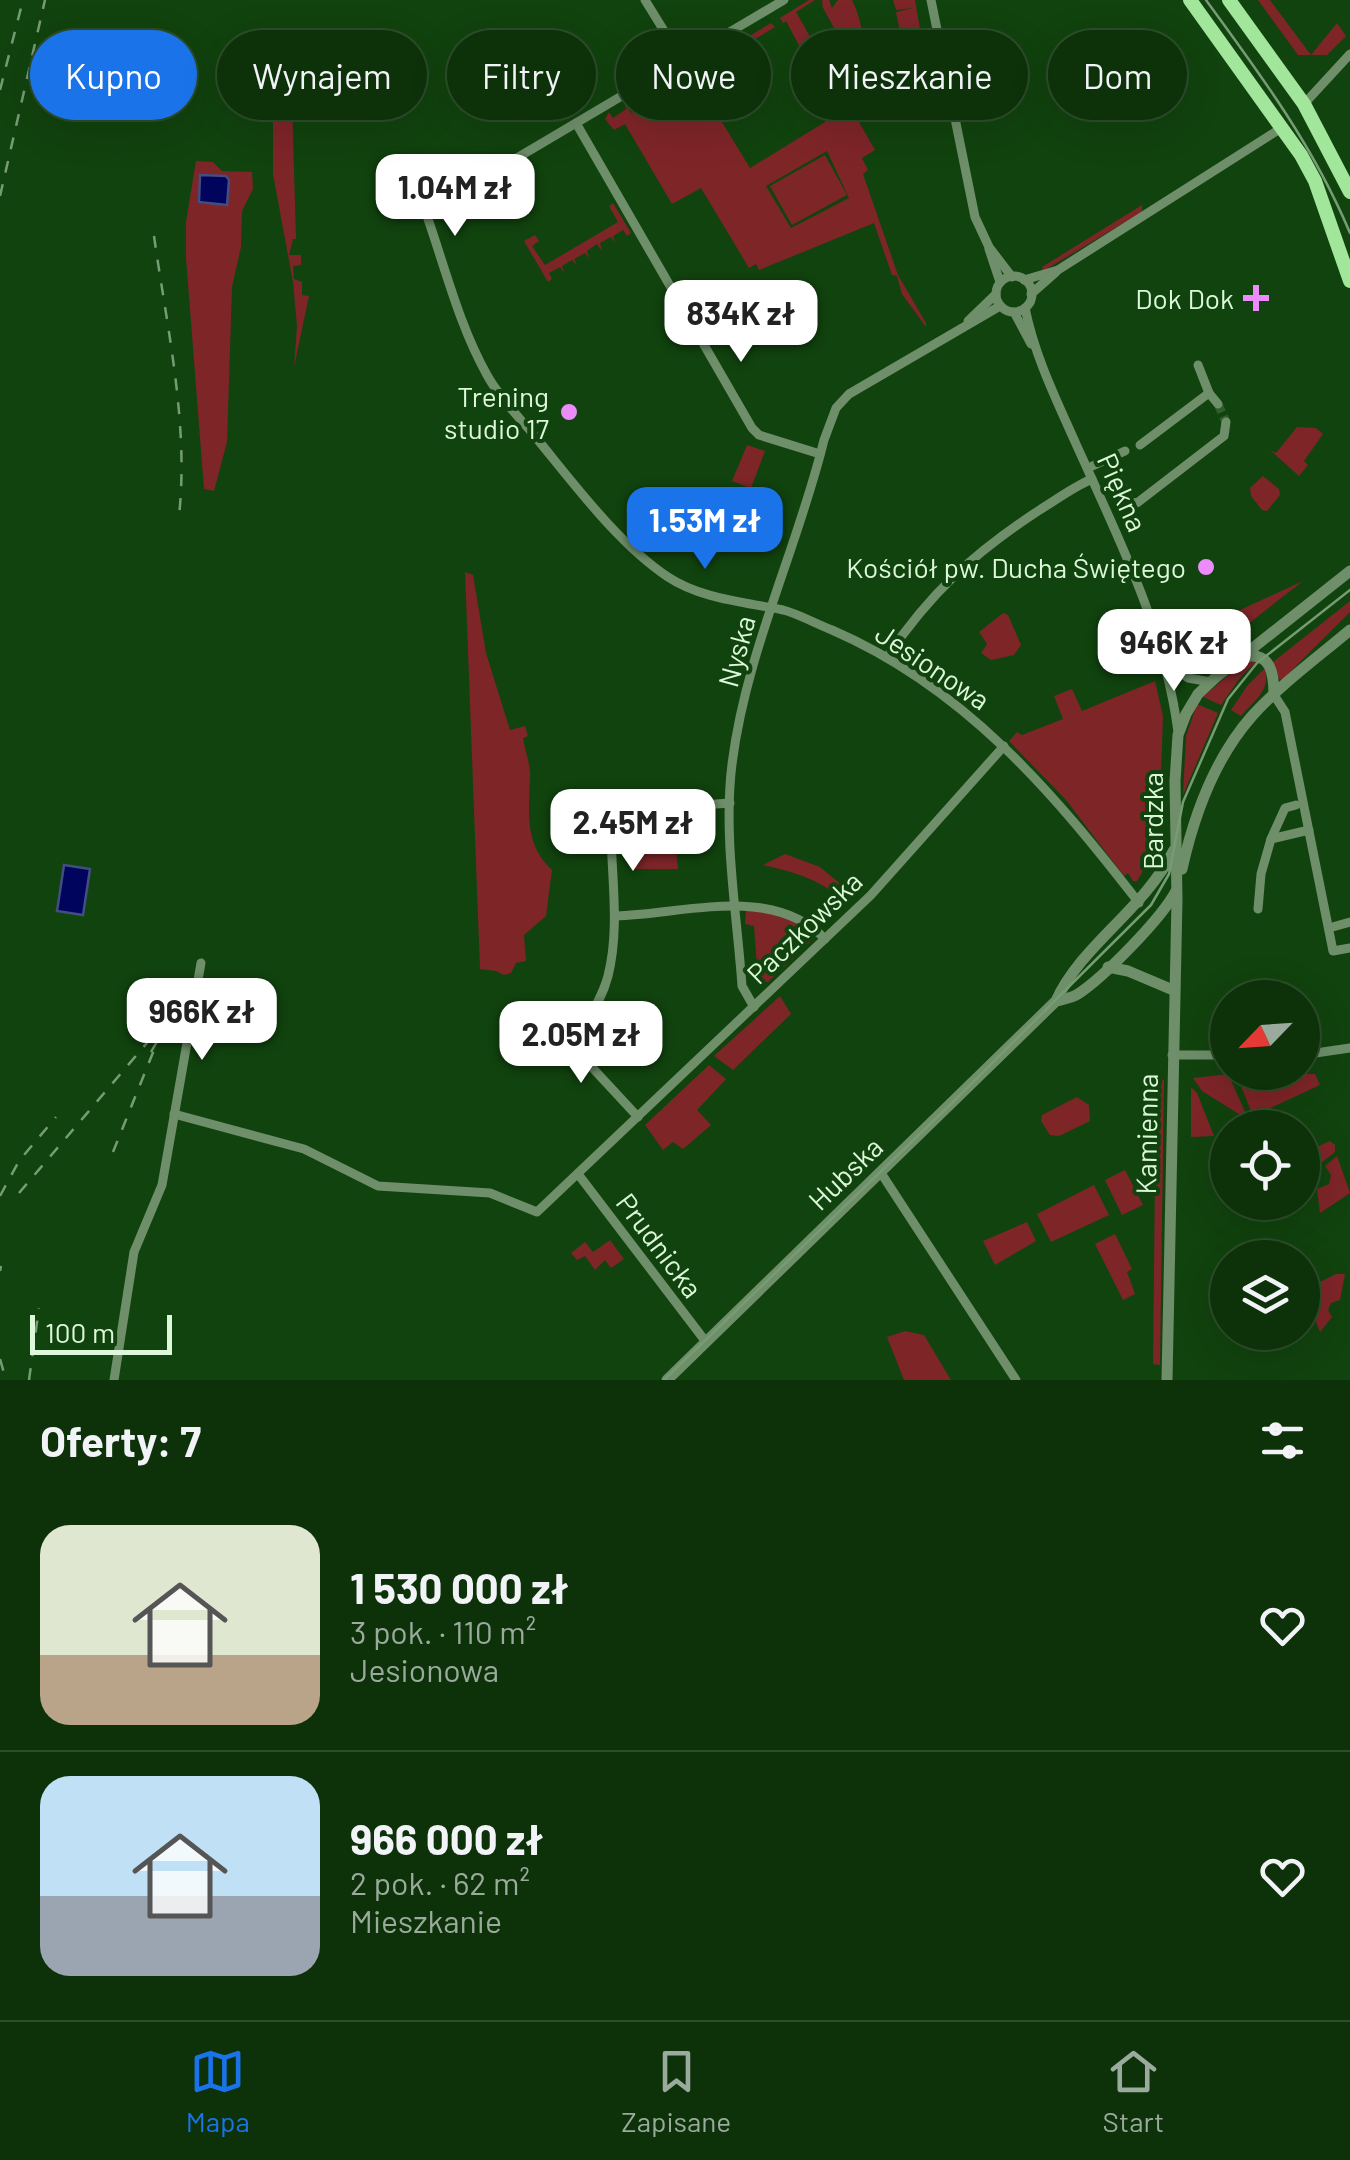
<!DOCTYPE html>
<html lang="pl">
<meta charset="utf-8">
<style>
body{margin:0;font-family:Barlow,sans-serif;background:#1b3e18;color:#f1f3f6;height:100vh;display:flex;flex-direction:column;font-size:38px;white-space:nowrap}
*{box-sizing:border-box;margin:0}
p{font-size:32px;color:#9aaa9c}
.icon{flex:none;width:55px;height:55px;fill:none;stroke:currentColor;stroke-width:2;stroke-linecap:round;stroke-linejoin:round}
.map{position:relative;height:1380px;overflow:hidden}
.drawer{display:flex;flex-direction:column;background:#0d320a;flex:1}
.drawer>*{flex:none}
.hud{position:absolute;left:30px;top:30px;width:1290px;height:90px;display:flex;gap:20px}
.needle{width:65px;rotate:245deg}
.controls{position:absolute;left:1210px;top:980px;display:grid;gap:20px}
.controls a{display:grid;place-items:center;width:110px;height:110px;border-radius:50%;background:#0d320a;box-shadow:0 10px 40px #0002,0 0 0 2px #2d4d2b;font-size:50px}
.scale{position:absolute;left:30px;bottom:25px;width:142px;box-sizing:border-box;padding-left:10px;border:5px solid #dcf7d9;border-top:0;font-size:28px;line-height:35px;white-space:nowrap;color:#dcf7d9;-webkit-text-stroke:8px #11430e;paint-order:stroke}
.price{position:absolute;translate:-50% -85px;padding:0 22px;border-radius:20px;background:#fff;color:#222;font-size:32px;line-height:65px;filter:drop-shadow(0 2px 5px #0008)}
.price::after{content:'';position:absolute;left:50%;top:60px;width:30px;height:22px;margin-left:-15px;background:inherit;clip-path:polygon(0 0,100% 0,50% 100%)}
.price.on{background:#1a73e8;color:#fff}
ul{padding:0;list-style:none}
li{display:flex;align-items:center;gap:30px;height:250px;padding:0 40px}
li+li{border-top:2px solid #2d4d2b}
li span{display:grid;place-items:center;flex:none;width:280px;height:200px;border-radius:30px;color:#555}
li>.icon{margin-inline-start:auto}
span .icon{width:120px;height:120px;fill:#fffc;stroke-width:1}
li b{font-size:42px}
h2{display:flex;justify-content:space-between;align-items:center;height:120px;padding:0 40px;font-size:42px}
.chip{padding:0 35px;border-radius:45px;background:#0d320a;box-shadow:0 10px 40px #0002,0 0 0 2px #2d4d2b;font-size:35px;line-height:90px}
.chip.on{background:#1a73e8;color:#fff}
.tab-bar{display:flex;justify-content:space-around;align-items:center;height:140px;border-top:2px solid #2d4d2b;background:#0d320a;font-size:28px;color:#9aaa9c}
.tab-bar a{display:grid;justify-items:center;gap:5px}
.tab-bar .on{color:#1a73e8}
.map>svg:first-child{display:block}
.green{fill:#7e2528;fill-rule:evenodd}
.water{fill:#00045c;stroke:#424d82;stroke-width:2.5}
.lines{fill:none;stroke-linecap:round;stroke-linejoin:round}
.minor-tunnel{stroke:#2f5e2c;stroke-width:9;stroke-dasharray:9 4.5;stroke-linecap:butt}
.minor{stroke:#6e8f6a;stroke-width:9}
.tertiary{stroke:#6e8f6a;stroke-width:11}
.primary{stroke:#a1e69a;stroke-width:14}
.tram{stroke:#769c73;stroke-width:2.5}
.rail{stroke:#769c73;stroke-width:2.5;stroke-dasharray:12 12;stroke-linecap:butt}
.poi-dot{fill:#ec8cfa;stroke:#11430e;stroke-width:4}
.labels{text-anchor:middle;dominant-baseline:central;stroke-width:8;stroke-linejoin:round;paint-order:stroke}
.poi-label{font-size:28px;fill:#dcf7d9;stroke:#11430e;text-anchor:end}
.street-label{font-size:28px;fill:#dcf7d9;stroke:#11430e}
</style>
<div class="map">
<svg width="1350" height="1380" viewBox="0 0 1350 1380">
<rect width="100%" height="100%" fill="#11430e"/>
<g class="green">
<path d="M809 0H815L796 12 875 150 862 158 868 170 863 174 898 275 926 323V327L902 294 897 276 892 275 874 223 759 270 756 264 749 268 701 188 672 204 625 124 614 130 605 119 609 112 613 118 626 109 625 104 631 113 647 103 642 96 633 100 641 94 650 101 655 98 652 94 771 23 775 27 694 76 750 168 825 122 834 110 786 21 783 23 780 18ZM827 151 849 198 791 228 766 186Z"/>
<path d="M822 0H829L832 8 838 0H852C862 19 862 38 869 57 873 71 881 80 879 96L852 60 823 8Z"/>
<polygon points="893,0 915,0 921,35 912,38 899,27 896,12 913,8 896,10"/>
<polygon points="1258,0 1270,0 1311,55 1337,23 1346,36 1327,55 1298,55"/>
<polygon points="273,101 292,102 296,239 293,239 289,255 301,255 301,265 293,266 294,279 302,282 302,295 309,296 294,367 297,326 293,282 273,174"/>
<polygon points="825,155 847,195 792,225 770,186"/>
<polygon points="196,161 213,162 222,171 252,172 253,189 242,211 241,247 232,287 227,442 214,491 204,489 186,258 186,222"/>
<polygon points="613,203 631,233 627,236 623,230 613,236 615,243 611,237 600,243 602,251 597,244 587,251 589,258 585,253 574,259 577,265 572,260 562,266 564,273 560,267 549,273 552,279 548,282 524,241 535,235 539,241 532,246 545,265 618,222 609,206"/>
<polygon points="1142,205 1142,212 1043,271 1042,267"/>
<polygon points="1297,427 1316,428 1323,434 1304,461 1308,465 1299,476 1270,450 1276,453"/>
<polygon points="747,445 765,451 751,488 732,481"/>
<polygon points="1263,476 1279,489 1280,495 1267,511 1262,510 1251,496 1250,488"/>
<path d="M465 572 473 575 486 653 510 730 525 726 528 736 523 738C525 751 531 765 530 778 529 813 524 844 552 870L546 916 524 935 526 961 516 963 511 973 504 975 496 971 480 969Z"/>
<polygon points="1303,581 1229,639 1228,650 1215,658 1217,632 1225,617"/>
<polygon points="1350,601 1350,612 1282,680 1279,679 1273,662"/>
<polygon points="1003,613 1008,615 1021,645 1014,655 991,660 981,653 987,644 979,632"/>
<polygon points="1250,661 1256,662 1239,679 1221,705 1203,697 1242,663"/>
<path d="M1265 668C1271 690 1255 700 1241 716L1231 710 1247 686Z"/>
<polygon points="1155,681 1163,716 1159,835 1156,849 1146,848 1147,864 1137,881 1133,881 1128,873 1124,876 1066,800 1009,741 1017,732 1022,735 1063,719 1054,696 1072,689 1082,711"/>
<polygon points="1197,704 1218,713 1183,795 1186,736"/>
<polygon points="676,849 678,869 635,869 634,856"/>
<path d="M785 854 820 867 849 891 842 899C817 878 793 872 763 865Z"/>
<polygon points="759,910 797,922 814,938 768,982 758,981 754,926 745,924 746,911"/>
<polygon points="780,996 791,1014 733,1070 714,1056"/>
<polygon points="709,1065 726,1079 697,1110 711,1125 683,1149 673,1142 663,1150 645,1125"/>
<polygon points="1228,1074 1247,1116 1245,1118 1202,1091 1193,1078"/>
<polygon points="1236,1074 1315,1074 1320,1085 1253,1116"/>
<polygon points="1156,1079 1164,1080 1160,1365 1153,1364"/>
<polygon points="1191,1087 1197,1093 1214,1136 1191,1137"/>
<polygon points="1077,1097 1089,1105 1090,1121 1059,1136 1050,1135 1041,1121 1042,1115"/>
<polygon points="1330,1141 1335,1145 1335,1152 1312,1170 1309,1178 1314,1188 1303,1194 1303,1153"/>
<polygon points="1337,1156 1350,1193 1320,1213 1317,1189 1329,1184 1331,1175 1325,1166"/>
<polygon points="1125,1170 1143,1205 1122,1215 1105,1180"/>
<polygon points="1094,1185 1109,1215 1051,1242 1037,1214"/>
<polygon points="1027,1222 1036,1241 995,1265 983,1241"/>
<polygon points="1115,1234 1132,1269 1127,1272 1135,1294 1123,1300 1095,1244"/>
<polygon points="610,1240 624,1259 611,1268 605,1260 595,1270 585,1256 577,1260 571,1253 585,1242 593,1252"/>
<polygon points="1336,1274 1345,1274 1340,1300 1331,1303 1328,1310 1332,1317 1320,1332 1305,1295 1310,1287"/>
<polygon points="905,1331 924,1335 951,1380 904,1380 887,1337"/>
</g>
<g class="water">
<polygon points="200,175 226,176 229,180 227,205 199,202"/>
<polygon points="64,865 90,869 83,915 57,911"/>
</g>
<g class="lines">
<polyline class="minor-tunnel" points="1218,404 1226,422"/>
<g class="minor">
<polyline points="645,0 682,60"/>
<path d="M784 0 483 178 429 205 428 219C446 271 460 327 487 375 499 397 517 415 533 434 572 481 617 543 668 577 701 599 745 602 783 610 799 614 816 624 832 630 964 687 1053 792 1139 903"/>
<polyline points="931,0 975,217 989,247 1012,277"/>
<polyline points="1304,104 1350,54"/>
<polyline points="576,123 752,428 759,435 820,454"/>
<polyline points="989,249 1000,282"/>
<circle cx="1014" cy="294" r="18"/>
<polyline points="1024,280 1058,270 1283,127"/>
<polyline points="1031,294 1056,272"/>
<path d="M1025 308C1035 357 1056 399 1076 444 1118 537 1165 630 1178 732"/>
<polyline points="1014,312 1031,344"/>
<polyline points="968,321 996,294"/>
<polyline points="1198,365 1209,393 1218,404"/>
<polyline points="1140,445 1209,393"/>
<polyline points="1109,459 1130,502 1137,503 1224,436 1226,422"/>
<polyline points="1088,468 1125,451"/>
<path d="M887 657C930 593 974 553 1038 511 1056 500 1073 487 1092 479"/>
<polyline points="1166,661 1188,678 1211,682"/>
<polyline points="1274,695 1285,712 1333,951 1350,948"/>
<polyline points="1271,839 1285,808 1296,805"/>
<polyline points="1258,909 1261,874 1271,839 1309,830"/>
<path d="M616 916C684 914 772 884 825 939"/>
<polyline points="1329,928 1350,922"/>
<path d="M754 1007 742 986C737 914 723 836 732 764 746 652 798 547 824 440L836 408 849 394 1000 306"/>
<polyline points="1172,1055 1228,1055"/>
<polyline points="1302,1055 1350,1048"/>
<polyline points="174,1114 304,1149 378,1186 490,1193 537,1212 871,895 1004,746"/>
<path d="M638 1117 574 1048C584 1023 601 1003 608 976 621 924 610 871 611 818L620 811 730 803"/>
<polyline points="881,1173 1016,1380"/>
<polyline points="578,1174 706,1342"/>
<polyline points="114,1380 134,1252 162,1185 201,963"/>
</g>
<g class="tertiary">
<path d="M1244 657C1271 651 1274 674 1274 695"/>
<path d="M1182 869C1194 815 1215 758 1252 716 1281 684 1317 658 1350 630"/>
<polyline points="1108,967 1128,971 1173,990"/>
<path d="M1056 1001C1064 999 1072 998 1078 994 1104 977 1162 918 1176 891"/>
<path d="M667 1380 1056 1001C1082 944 1143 911 1174 850"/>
<polyline points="1167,1380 1177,900 1175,781 1178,735 1186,714 1198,694 1215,678 1350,571"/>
</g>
<g class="primary">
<polyline points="1190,0 1301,155 1315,181 1350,281"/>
<polyline points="1229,0 1304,104 1350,192"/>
</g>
<g class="tram">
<path d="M1206 0C1261 75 1314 147 1350 233"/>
<polyline points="664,1380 952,1103 1151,905 1169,874 1183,802 1228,699 1257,663 1350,590"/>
</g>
<g class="rail">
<polyline points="0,90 23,0"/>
<polyline points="0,196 45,0"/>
<path d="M154 236C167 328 189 423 179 516"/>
<polyline points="151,1052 181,1000"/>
<polyline points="113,1152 156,1045"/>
<polyline points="19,1193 152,1037"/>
<polyline points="0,1196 19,1161 56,1117"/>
<polyline points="0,1271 1,1266"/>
<polyline points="0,1359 6,1380"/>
<polyline points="29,1380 39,1308"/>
</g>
</g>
<g class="poi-dot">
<path d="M1251 283h10v10h10v10h-10v10h-10v-10h-10v-10h10z"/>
<circle cx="569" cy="412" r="10"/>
<circle cx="1206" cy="567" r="10"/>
</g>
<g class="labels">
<g class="poi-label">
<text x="1234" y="298">Dok Dok</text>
<text x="549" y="396">Trening<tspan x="549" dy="32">studio 17</tspan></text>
<text x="1186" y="567">Kościół pw. Ducha Świętego</text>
</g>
<g class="street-label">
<text transform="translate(1123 492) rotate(66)">Piękna</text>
<text transform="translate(736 651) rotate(-75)">Nyska</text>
<text transform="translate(933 666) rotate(34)">Jesionowa</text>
<text transform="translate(1152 821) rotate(-90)">Bardzka</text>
<text transform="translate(804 927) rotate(-44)">Paczkowska</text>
<text transform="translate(1146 1134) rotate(-89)">Kamienna</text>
<text transform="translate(845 1173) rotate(-44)">Hubska</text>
<text transform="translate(660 1245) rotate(53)">Prudnicka</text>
</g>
</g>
</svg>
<div class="controls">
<a><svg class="needle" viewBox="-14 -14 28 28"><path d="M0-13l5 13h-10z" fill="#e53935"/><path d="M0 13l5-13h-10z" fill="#9aaa9c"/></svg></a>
<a><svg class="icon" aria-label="locate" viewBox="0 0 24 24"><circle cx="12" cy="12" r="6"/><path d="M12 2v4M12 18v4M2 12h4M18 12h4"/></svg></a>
<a><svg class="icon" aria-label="layers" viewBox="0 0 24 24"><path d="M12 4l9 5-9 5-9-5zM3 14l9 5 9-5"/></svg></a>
</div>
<div class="scale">100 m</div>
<b class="price" style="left:455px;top:239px">1.04M zł</b>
<b class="price" style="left:741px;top:365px">834K zł</b>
<b class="price on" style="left:705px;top:572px">1.53M zł</b>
<b class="price" style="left:1174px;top:694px">946K zł</b>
<b class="price" style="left:633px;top:874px">2.45M zł</b>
<b class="price" style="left:202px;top:1063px">966K zł</b>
<b class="price" style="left:581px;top:1086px">2.05M zł</b>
<div class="hud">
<a class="chip on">Kupno</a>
<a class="chip">Wynajem</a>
<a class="chip">Filtry</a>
<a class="chip">Nowe</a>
<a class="chip">Mieszkanie</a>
<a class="chip">Dom</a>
</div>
</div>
<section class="drawer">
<h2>Oferty: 7<svg class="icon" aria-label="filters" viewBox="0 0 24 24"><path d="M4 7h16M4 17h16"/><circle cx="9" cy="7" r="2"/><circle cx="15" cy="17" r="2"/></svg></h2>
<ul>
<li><span style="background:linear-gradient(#dfe7d0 65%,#b9a48a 0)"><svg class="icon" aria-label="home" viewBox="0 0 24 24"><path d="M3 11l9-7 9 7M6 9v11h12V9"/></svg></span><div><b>1 530 000 zł</b><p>3 pok. · 110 m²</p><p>Jesionowa</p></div><svg class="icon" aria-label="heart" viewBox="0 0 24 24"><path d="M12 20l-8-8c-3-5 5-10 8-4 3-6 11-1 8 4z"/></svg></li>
<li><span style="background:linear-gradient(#bfe0f5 60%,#9aa5b1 0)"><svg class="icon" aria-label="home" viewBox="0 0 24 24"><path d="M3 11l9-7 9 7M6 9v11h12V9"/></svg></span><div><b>966 000 zł</b><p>2 pok. · 62 m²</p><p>Mieszkanie</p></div><svg class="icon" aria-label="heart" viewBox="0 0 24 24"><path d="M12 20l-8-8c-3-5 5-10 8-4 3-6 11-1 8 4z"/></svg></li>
</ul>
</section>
<nav class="tab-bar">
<a class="on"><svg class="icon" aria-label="map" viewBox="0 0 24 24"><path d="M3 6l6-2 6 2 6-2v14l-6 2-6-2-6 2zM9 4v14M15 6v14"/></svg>Mapa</a>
<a><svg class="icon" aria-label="saved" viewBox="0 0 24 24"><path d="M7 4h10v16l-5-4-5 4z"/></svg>Zapisane</a>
<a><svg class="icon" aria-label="home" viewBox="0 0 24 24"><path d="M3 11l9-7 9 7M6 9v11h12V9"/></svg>Start</a>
</nav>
